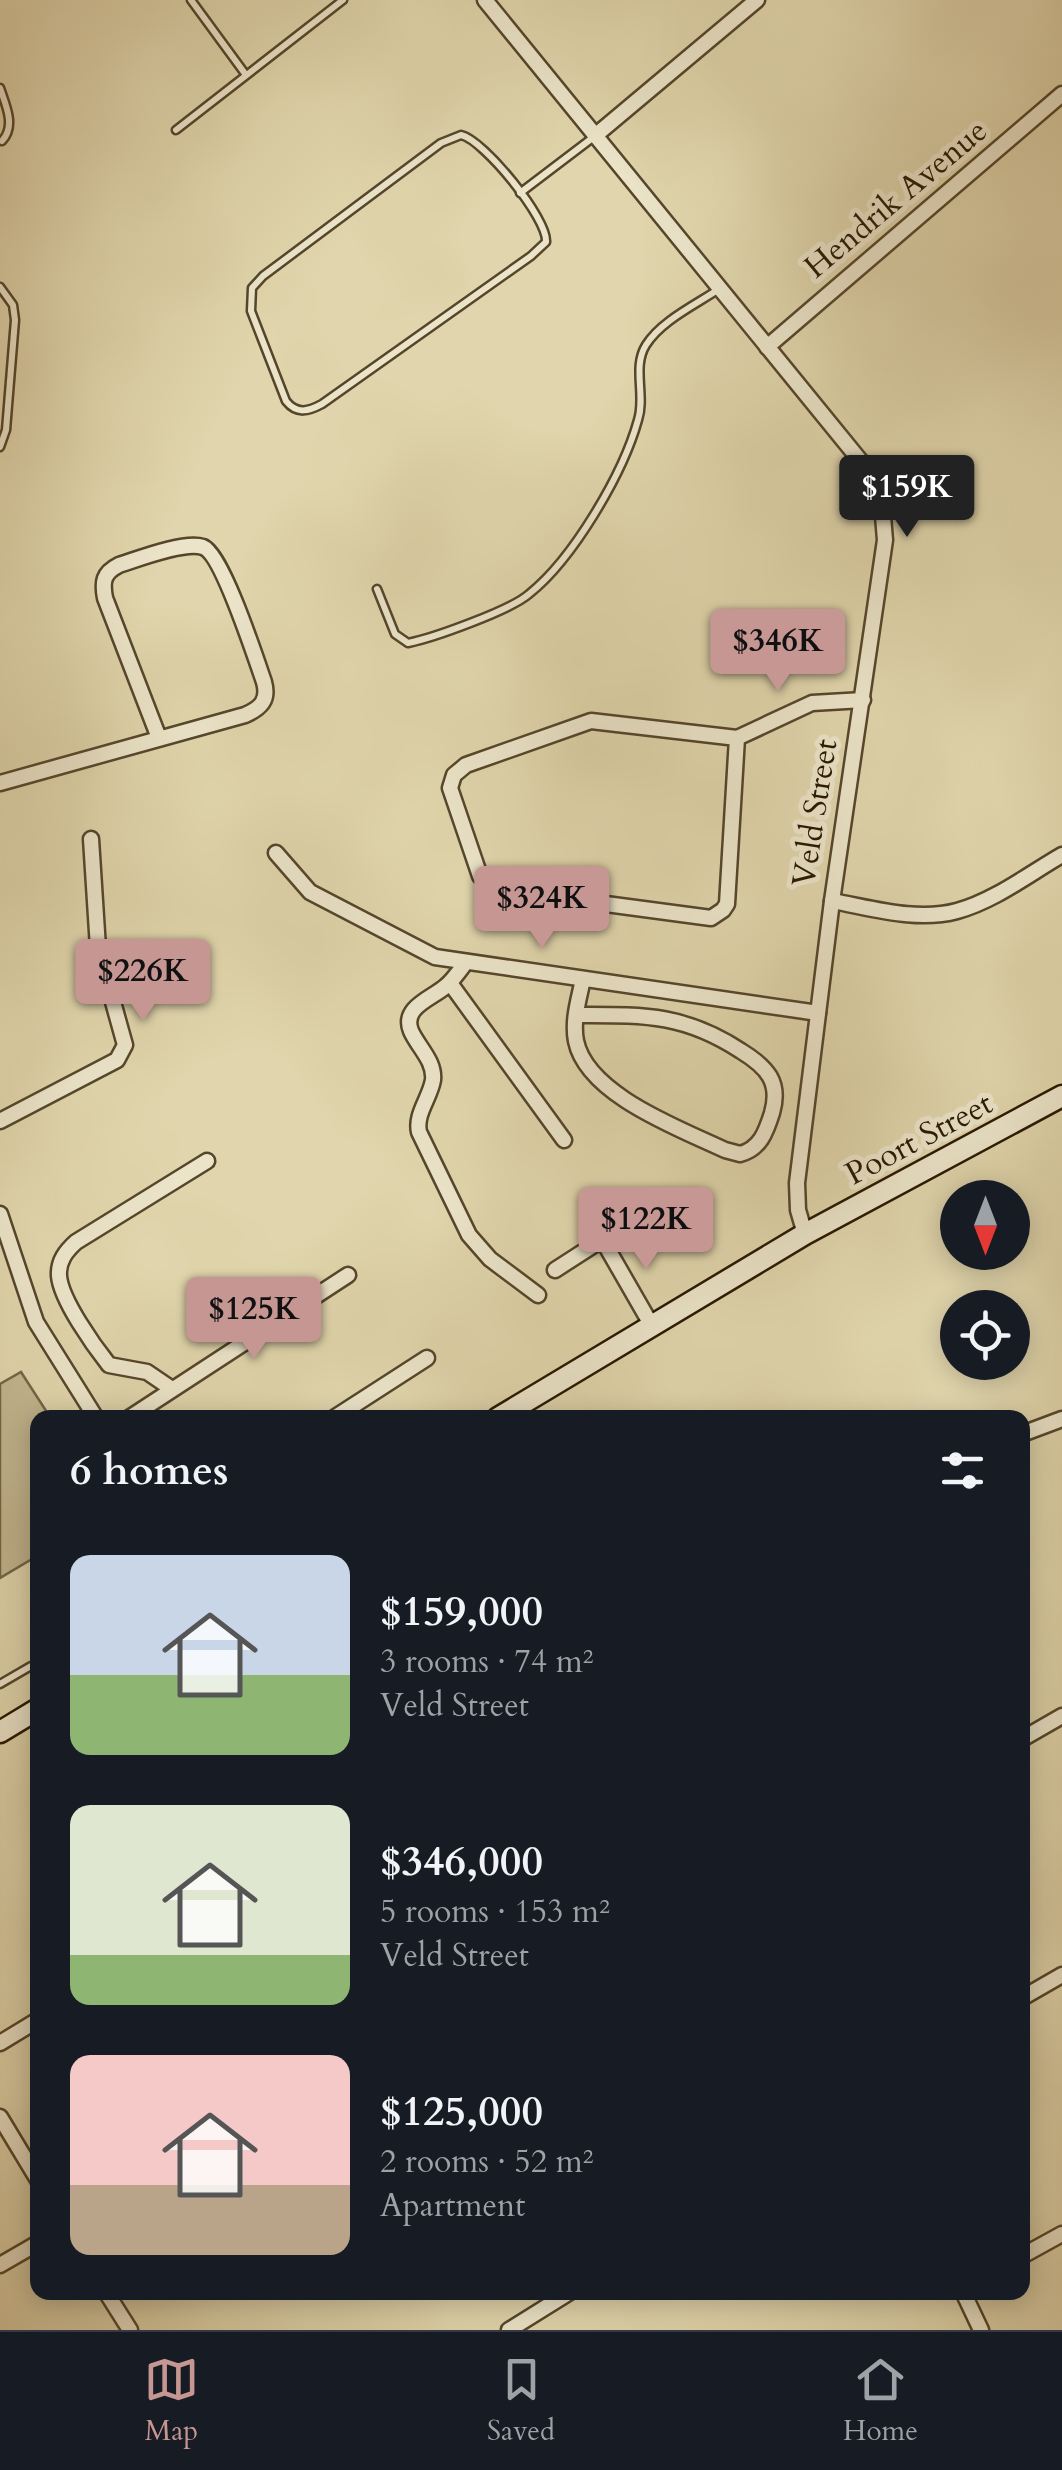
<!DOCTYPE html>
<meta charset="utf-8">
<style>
body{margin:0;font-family:Cardo,serif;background:#20242c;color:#f1f3f6;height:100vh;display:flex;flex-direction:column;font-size:38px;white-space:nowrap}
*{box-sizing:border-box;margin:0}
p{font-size:32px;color:#9ea1a6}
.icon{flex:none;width:55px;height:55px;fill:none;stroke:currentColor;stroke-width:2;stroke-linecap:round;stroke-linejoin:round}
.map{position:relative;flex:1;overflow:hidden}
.side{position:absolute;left:30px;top:1410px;width:1000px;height:890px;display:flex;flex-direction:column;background:#171b24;border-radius:20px;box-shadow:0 5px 25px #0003}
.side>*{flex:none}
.needle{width:65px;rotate:180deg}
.fabs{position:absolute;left:940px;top:1180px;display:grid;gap:20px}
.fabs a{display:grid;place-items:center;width:90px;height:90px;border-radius:50%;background:#171b24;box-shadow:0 5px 25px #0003;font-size:50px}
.price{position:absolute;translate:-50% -85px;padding:0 22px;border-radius:10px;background:#c59692;color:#111;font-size:32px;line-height:65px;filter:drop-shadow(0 2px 5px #0008)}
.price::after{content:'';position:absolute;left:50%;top:60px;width:30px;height:22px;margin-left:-15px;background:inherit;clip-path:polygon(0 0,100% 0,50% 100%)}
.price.active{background:#222;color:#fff}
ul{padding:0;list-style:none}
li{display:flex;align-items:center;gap:30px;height:250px;padding:0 40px}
li span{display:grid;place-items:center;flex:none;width:280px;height:200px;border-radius:20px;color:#555}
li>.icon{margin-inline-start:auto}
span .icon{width:120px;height:120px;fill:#fffc;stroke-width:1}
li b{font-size:42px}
h2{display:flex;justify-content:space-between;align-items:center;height:120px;padding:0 40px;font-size:42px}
.tab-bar{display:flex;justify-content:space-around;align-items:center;height:140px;border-top:2px solid #363941;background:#171b24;font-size:28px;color:#9ea1a6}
.tab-bar a{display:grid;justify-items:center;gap:5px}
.tab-bar .active{color:#c59692}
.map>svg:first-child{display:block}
.green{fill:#c1b58f;stroke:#746648;stroke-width:2.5}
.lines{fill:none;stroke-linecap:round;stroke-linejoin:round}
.lane-casing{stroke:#55462b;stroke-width:11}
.street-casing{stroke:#55462b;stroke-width:19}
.secondary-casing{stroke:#271700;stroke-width:25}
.lane{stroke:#ebe4c9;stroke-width:6}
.street{stroke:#ebe4c9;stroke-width:14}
.secondary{stroke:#ebe4c9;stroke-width:20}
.labels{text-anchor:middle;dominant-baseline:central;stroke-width:10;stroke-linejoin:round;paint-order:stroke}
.street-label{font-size:32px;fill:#271700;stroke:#ebe4c9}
</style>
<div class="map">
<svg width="1062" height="2330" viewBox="0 0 1062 2330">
<rect width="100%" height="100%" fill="#e0d5ac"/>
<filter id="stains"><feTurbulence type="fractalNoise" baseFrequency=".002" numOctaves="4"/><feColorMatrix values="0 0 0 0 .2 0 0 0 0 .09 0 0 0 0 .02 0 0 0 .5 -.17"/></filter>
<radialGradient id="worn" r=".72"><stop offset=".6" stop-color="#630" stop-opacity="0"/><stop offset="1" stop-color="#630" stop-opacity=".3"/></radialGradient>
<polygon class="green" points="21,1372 50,1417 38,1418 37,1556 0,1578 0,1384"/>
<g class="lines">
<defs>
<g id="lane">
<polyline points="191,0 246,75"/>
<path d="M0 88C6 106 16 126 2 141"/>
<polyline points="176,130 343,0"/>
<path d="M461 135C484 140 548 219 546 242L531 256 322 404C309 411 297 415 286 401L251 311 252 288 263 276 441 143Z"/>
<polyline points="520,193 595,136"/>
<polyline points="0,287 13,305 15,320 6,430 0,447"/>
<path d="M377 589 395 634 408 643C433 638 511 610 529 594 573 559 623 474 638 420 646 396 632 367 646 345 661 321 695 305 719 289"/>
<polyline points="0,1684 31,1666"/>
</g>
<g id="street">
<polyline points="485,0 867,469 882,504 885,540 832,901 797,1183 798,1210 805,1234"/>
<polyline points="596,135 757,0"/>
<polyline points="767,347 1062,94"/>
<polyline points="737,738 727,904 723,910 711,918 508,891 490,886 480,876 450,788 454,775 466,765 591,721 737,738 812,703 863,700"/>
<path d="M0 783 245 715C261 708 269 700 264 682 256 659 222 554 203 547 184 541 138 559 119 565 103 573 102 582 105 598L159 738"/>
<polyline points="276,853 310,892 435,957 818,1013"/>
<path d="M832 901C872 908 917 922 957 911 994 901 1029 874 1062 855"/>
<path d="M466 962C460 970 454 979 446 986 433 998 401 1007 411 1031 418 1047 435 1061 433 1080 430 1098 415 1114 419 1132L469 1235 490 1259 538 1295"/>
<polyline points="450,983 564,1140"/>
<path d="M576 1015C642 1015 683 1013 741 1051 767 1067 781 1082 772 1113 766 1132 760 1149 740 1154L725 1150C681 1129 587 1095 576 1041 572 1020 579 999 583 979"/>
<polyline points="0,1121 117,1060 125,1045 98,948 91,839"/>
<polyline points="0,1214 36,1322 96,1418"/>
<polyline points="602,1239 652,1326"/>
<polyline points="555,1270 645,1212"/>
<path d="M172 1389 147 1372 109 1365C94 1346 61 1300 59 1276 58 1261 66 1251 76 1242L207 1161"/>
<polyline points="129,1418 348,1275"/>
<polyline points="334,1418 427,1358"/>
<polyline points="1022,1434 1062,1419"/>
<polyline points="1022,1739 1062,1716"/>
<polyline points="1022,1998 1062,1975"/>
<polyline points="0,2043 38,2020"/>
<polyline points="0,2117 38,2180"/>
<polyline points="1022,2256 1062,2234"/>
<polyline points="0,2265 38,2243"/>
<polyline points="106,2292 130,2330"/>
<polyline points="963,2292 981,2330"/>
<polyline points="509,2330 570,2292"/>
</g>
<g id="secondary">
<polyline points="498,1418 805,1234 1062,1096"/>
<polyline points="0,1732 38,1709"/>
</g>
</defs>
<use href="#lane" class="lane-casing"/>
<use href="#street" class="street-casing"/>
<use href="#secondary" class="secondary-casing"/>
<use href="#lane" class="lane"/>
<use href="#street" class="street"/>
<use href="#secondary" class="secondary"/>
</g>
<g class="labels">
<g class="street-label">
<text transform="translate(896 199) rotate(-40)">Hendrik Avenue</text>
<text transform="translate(815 813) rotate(-81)">Veld Street</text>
<text transform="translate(919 1139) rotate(-28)">Poort Street</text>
</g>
</g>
<rect width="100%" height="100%" filter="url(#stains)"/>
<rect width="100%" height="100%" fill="url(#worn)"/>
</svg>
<div class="fabs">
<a><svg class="needle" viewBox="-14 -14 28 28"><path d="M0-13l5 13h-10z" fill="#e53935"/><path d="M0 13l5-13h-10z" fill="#9ea1a6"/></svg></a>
<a><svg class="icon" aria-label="locate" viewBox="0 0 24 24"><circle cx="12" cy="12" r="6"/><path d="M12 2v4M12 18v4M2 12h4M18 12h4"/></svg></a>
</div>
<b class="price active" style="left:907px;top:540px">$159K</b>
<b class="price" style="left:778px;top:694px">$346K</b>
<b class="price" style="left:542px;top:951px">$324K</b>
<b class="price" style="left:143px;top:1024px">$226K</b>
<b class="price" style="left:646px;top:1272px">$122K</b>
<b class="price" style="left:254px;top:1362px">$125K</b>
<section class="side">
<h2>6 homes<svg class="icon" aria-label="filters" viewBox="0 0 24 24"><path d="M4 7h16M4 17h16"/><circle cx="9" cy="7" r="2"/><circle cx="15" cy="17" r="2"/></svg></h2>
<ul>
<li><span style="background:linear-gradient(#c9d6e8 60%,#8fb573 0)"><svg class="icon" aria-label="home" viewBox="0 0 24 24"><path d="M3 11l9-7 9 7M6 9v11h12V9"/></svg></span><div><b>$159,000</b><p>3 rooms · 74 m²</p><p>Veld Street</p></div></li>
<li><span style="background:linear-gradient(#dfe7d0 75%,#8fb573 0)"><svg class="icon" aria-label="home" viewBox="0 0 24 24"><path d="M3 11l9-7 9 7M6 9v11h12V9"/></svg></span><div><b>$346,000</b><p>5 rooms · 153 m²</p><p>Veld Street</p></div></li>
<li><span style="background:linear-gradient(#f6c9c9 65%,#b9a48a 0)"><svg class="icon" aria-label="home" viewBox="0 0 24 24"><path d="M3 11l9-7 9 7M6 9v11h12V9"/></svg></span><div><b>$125,000</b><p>2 rooms · 52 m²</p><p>Apartment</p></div></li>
</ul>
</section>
</div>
<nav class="tab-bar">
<a class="active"><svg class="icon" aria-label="map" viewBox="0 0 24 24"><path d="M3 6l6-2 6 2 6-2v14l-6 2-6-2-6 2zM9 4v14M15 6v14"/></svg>Map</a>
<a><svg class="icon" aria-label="saved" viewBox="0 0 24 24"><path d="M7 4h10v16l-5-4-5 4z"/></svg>Saved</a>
<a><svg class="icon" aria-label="home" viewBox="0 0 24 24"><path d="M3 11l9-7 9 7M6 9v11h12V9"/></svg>Home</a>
</nav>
